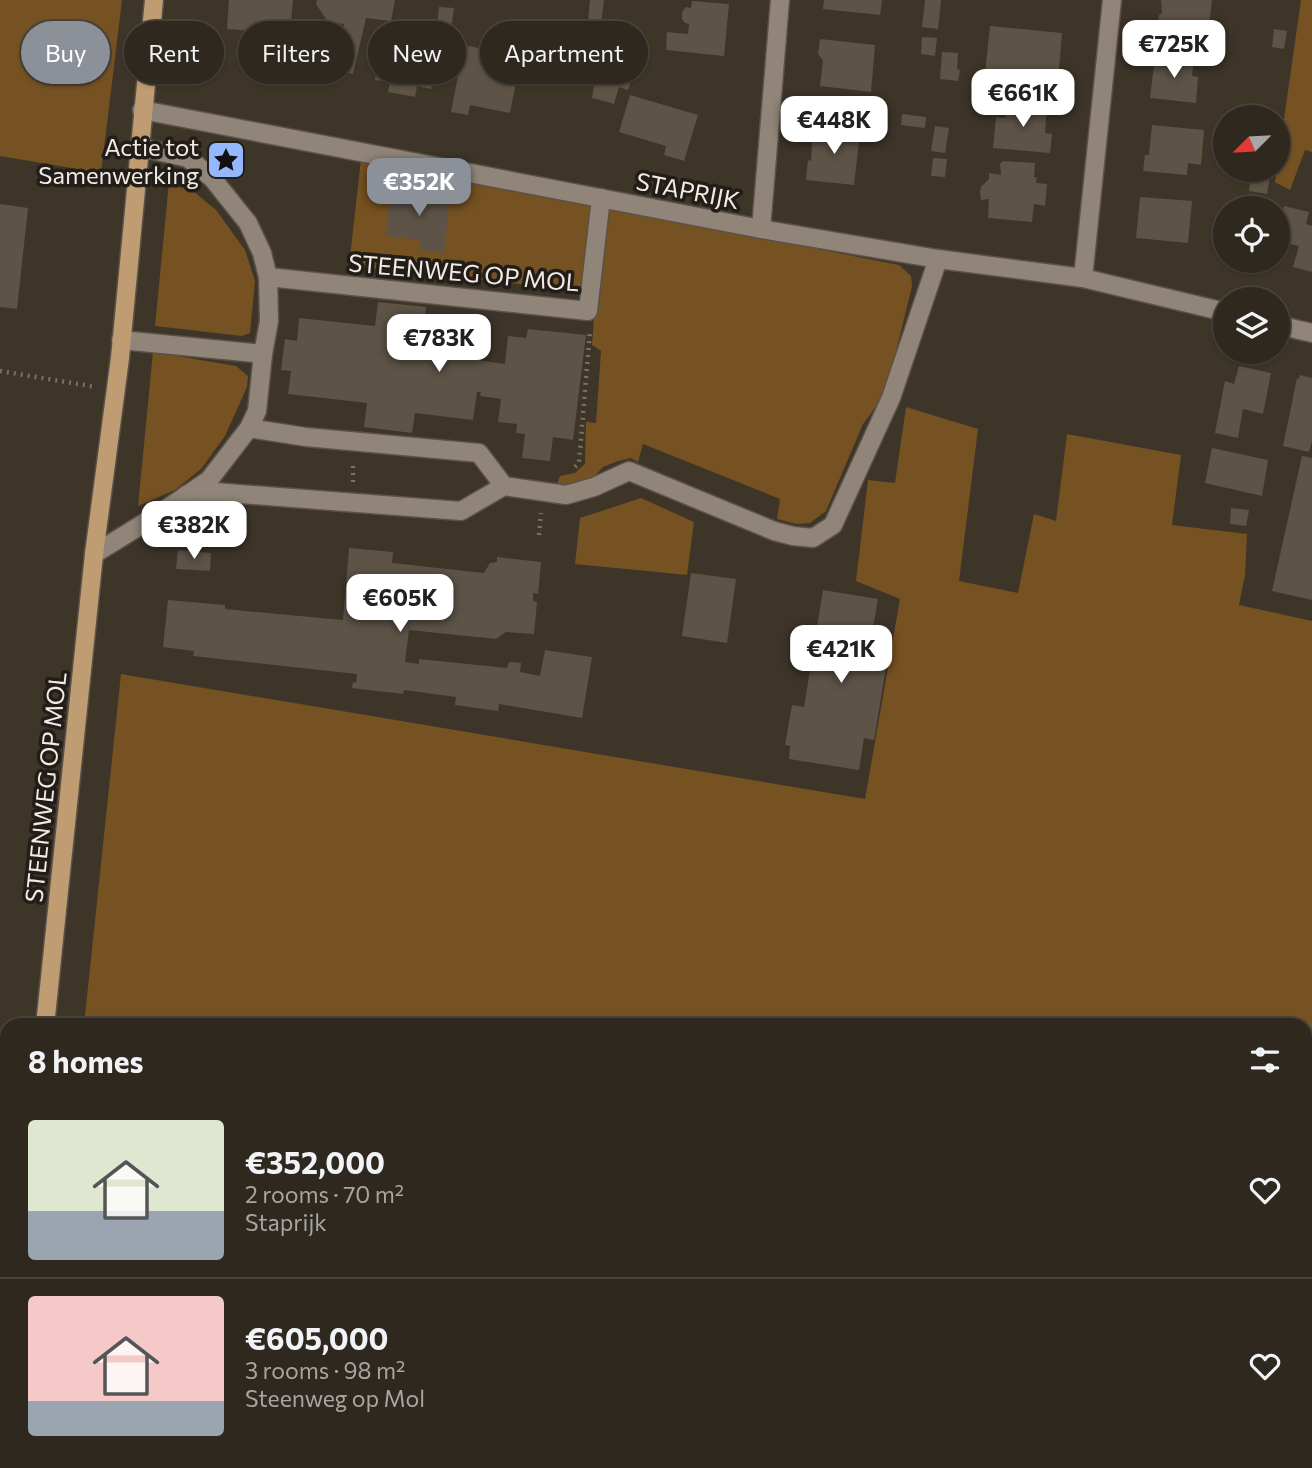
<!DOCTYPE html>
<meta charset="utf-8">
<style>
body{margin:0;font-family:Commissioner,sans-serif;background:#3a342c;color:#f1f3f6;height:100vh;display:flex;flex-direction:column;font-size:26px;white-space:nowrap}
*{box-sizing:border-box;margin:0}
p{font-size:23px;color:#a7a6a4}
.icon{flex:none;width:38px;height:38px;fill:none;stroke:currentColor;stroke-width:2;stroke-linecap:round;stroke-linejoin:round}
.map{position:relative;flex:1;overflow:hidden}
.panel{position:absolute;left:0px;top:1018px;width:1312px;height:450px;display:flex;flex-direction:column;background:#2e281f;border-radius:21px 21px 0 0;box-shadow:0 2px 5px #0004,0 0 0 2px #49443d}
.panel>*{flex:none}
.top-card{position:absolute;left:21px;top:21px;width:700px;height:63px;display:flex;gap:14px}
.needle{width:46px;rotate:246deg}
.tools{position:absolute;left:1213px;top:105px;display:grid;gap:14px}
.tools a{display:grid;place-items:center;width:77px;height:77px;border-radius:50%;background:#2e281f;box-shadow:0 2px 5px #0004,0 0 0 2px #49443d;font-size:35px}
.price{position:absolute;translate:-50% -60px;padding:0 16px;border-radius:14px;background:#fff;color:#222;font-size:23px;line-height:46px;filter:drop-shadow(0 2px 4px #0008)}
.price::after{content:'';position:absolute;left:50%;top:42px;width:21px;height:16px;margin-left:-10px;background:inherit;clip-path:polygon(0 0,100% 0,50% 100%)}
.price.current{background:#8c9099;color:#fff}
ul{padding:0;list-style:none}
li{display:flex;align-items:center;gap:21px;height:175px;padding:0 28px}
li+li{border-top:2px solid #49443d}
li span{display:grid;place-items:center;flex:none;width:196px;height:140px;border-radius:7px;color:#555}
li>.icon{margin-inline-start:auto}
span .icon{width:84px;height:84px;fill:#fffc;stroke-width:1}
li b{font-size:30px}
h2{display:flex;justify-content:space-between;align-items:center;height:84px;padding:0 28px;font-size:30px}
.pill{padding:0 24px;border-radius:32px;background:#2e281f;box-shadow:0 2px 5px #0004,0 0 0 2px #49443d;font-size:24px;line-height:63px}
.pill.current{background:#8c9099;color:#fff}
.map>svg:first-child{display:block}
.green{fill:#765121}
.building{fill:#5d5347}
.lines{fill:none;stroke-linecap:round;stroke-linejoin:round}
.minor-casing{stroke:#5a5249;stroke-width:21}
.primary-casing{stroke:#5a5249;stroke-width:21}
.path{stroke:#797167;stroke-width:4.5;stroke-dasharray:2 5;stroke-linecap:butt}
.minor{stroke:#918579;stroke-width:18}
.primary{stroke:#bf9c72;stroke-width:18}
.labels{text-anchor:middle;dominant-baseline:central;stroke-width:7;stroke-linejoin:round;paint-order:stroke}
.poi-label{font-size:24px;fill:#f1ebe4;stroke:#221d18;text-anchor:end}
.street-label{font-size:24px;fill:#f1ebe4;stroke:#221d18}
</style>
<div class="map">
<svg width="1312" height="1468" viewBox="0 0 1312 1468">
<rect width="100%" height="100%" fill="#3e3529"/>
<g class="green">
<polygon points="0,0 122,0 101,173 0,156"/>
<polygon points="1301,0 1312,0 1312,152 1305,150 1290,190 1275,182"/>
<polygon points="361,159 899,265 911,276 912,286 886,393 863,424 826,511 810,523 797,524 777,519 780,499 643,444 638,462 631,458 618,461 603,467 593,478 567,486 557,484 560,476 575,473 585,464 586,422 596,423 601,351 592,345 596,292 349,266"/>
<polygon points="170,172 216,210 245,250 255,281 250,333 242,336 155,326"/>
<polygon points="153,352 236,366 248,376 247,387 225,436 201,469 175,490 138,506"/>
<polygon points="906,407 978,429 959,581 1018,593 1034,514 1056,521 1067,434 1181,455 1172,525 1247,534 1245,575 1239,605 1312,621 1312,1450 1306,1448 1306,1026 84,1025 121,674 865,799 900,599 856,581 868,480 895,483"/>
<polygon points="641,498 694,522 687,575 575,564 580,518"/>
<polygon points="38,1461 1258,1461 1262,1468 38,1468"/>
</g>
<g class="building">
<polygon points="229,0 293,0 288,55 261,53 263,32 227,29"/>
<polygon points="317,0 395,0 391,21 366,18 353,74 335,70 344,24 328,22 316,4"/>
<polygon points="590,0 604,0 601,24 588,22"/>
<polygon points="824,0 882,0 880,15 823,9"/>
<polygon points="925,0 941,0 938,29 922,27"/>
<polygon points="1161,0 1212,0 1208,35 1157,30 1159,15 1162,13"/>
<polygon points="692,1 729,4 724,56 666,50 667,32 688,34 689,24 685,23 682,19 682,12 686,7 691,8"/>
<polygon points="439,7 454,8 451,29 437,27"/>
<polygon points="589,26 599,27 592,81 580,79"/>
<polygon points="990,26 1062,33 1058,80 985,73"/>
<polygon points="1274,29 1287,31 1284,49 1272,47"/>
<polygon points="601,34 620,36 619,47 638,48 636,64 599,60"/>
<polygon points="922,37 937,38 935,56 921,54"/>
<polygon points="820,39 875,45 871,92 820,86 823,60 818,54"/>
<polygon points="388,40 425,47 425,55 438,58 431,89 417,86 415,97 388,92 390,82 375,80 381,43 387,44"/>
<polygon points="464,45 497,52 492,73 509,76 511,67 533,70 530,85 516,82 510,113 470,105 468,115 451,112"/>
<polygon points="942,52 958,53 957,69 960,70 958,81 940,79"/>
<polygon points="1155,56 1194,59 1192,76 1198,77 1196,103 1150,98"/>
<polygon points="598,62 635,65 628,90 619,87 614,104 592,98"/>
<polygon points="630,95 698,115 684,161 664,155 666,146 619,132"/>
<polygon points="1007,101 1047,105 1045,133 1052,134 1050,153 993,148 996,117 1005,118"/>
<polygon points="902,114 926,117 925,128 901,125"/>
<polygon points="1152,125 1204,130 1201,165 1188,163 1187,175 1143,171 1145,155 1149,155"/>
<polygon points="935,126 949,128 945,153 931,151"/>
<polygon points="813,127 860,132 854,185 806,180 808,160 811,161"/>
<polygon points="933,158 947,159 945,177 931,176"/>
<polygon points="1002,161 1035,163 1034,177 1037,178 1036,183 1047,184 1045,206 1034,204 1032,222 988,218 989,199 981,200 980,191 981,187 989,179 989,173 1001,175 1000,163 1002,163"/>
<polygon points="1252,170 1271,170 1267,194 1249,191"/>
<polygon points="390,189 450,196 444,253 419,250 420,240 386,236"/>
<polygon points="1140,197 1192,201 1188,243 1136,238"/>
<polygon points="0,204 28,208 17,309 0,307"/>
<polygon points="1284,206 1309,212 1306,224 1312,226 1312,272 1293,267 1299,246 1278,241 1278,231"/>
<polygon points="378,302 426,307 424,327 484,334 481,361 484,361 505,364 508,336 526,338 528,329 586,335 573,440 553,437 550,461 522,458 525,434 516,433 517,424 498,422 501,399 480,396 481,392 477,392 473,420 415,413 412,433 364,427 367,403 288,394 291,371 281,370 285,339 297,341 299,318 375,326"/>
<polygon points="1239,366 1271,373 1263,414 1243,409 1238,438 1215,433 1225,381 1234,384"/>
<polygon points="1300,375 1312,378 1312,441 1309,452 1283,446 1297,378 1299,379"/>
<polygon points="1212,448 1268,460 1262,496 1205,483"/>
<polygon points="1302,456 1312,458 1312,600 1272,591"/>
<polygon points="1231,508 1249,510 1246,526 1230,524"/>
<polygon points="349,548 393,552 392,563 484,573 490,563 497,562 497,557 541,562 538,594 533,593 533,601 537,602 534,634 506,632 496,639 409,630 405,662 419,664 419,659 507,668 509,662 521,663 520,672 540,676 545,650 592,657 582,718 499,704 498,711 455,705 456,697 404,690 403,694 352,688 353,682 356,683 357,674 193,656 194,651 163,647 168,600 225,605 225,609 343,620"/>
<polygon points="178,550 211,553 210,571 176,569"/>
<polygon points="691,573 736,579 727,643 682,636"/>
<polygon points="823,590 878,599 872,634 891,637 874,740 864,738 859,770 789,759 790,746 785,745 792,705 804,707"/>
</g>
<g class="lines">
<defs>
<g id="minor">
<polyline points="142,110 761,229 938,259 1083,278 1225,312"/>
<polyline points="761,229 780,0"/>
<polyline points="268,277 588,311 601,198"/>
<polyline points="1083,278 1112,0"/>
<polyline points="1278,325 1312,333"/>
<polyline points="121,340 263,354"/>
<polyline points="249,428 306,437 479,453 504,486"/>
<polyline points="186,495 215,492 461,511 504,486 566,495 594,487 629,471 774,531 793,536 813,538 833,525 891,398 938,259"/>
<polyline points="94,554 162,512 209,480 249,428 257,411 263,354 269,321 268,277 262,253 248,223 212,178 188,158 139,147"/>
</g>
<g id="primary">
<polyline points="45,1026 94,554 120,358 154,0"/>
<polyline points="0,1461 7,1394"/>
</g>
</defs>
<use href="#minor" class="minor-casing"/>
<use href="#primary" class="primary-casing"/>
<g class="path">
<polyline points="0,371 96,387"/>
<polyline points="575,467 579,463 590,331"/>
<polyline points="353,482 353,463"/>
<polyline points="539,535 541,513"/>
<polyline points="1306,1371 1312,1373"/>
<polyline points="1042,1468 1042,1461"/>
</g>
<use href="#minor" class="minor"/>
<use href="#primary" class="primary"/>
</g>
<defs>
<symbol id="sight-square" viewBox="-11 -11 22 22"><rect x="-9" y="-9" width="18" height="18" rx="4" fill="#95b7fd" stroke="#221d18"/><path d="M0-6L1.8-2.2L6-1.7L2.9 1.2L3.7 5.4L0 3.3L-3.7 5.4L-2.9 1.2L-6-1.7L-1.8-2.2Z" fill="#111"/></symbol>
</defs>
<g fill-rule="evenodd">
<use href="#sight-square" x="204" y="138" width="44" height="44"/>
</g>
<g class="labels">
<g class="poi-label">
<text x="199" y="146">Actie tot<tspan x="199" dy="28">Samenwerking</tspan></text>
</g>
<g class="street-label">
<text transform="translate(688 190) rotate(11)">STAPRIJK</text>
<text transform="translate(464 272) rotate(5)">STEENWEG OP MOL</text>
<text transform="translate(45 787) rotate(-84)">STEENWEG OP MOL</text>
</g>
</g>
</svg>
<div class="tools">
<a><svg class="needle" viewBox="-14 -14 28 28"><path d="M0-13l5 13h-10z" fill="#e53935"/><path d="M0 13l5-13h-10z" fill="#a7a6a4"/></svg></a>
<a><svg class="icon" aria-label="locate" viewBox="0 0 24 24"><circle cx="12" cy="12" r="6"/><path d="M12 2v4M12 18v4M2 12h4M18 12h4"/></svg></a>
<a><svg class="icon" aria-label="layers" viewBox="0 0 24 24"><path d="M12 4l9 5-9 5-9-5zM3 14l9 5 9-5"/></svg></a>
</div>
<b class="price" style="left:1174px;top:80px">€725K</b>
<b class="price" style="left:1023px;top:129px">€661K</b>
<b class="price" style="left:834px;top:156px">€448K</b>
<b class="price current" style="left:419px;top:218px">€352K</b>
<b class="price" style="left:439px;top:374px">€783K</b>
<b class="price" style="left:194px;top:561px">€382K</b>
<b class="price" style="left:400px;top:634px">€605K</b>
<b class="price" style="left:841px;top:685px">€421K</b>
<div class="top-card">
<a class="pill current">Buy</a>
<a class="pill">Rent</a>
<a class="pill">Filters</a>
<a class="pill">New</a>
<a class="pill">Apartment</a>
</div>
<section class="panel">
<h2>8 homes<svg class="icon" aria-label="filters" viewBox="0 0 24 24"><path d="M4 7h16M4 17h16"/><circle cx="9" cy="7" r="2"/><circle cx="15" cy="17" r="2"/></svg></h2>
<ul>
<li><span style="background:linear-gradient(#dfe7d0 65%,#9aa5b1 0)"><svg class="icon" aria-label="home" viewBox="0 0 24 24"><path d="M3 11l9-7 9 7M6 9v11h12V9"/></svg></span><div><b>€352,000</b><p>2 rooms · 70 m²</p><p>Staprijk</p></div><svg class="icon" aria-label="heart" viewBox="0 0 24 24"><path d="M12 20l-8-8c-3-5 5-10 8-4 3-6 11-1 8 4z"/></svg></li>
<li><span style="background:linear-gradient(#f6c9c9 75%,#9aa5b1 0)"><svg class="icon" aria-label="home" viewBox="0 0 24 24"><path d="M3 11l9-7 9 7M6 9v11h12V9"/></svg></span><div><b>€605,000</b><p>3 rooms · 98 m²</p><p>Steenweg op Mol</p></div><svg class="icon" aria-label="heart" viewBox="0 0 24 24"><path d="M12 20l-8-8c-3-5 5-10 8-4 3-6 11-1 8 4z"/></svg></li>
</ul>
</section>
</div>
